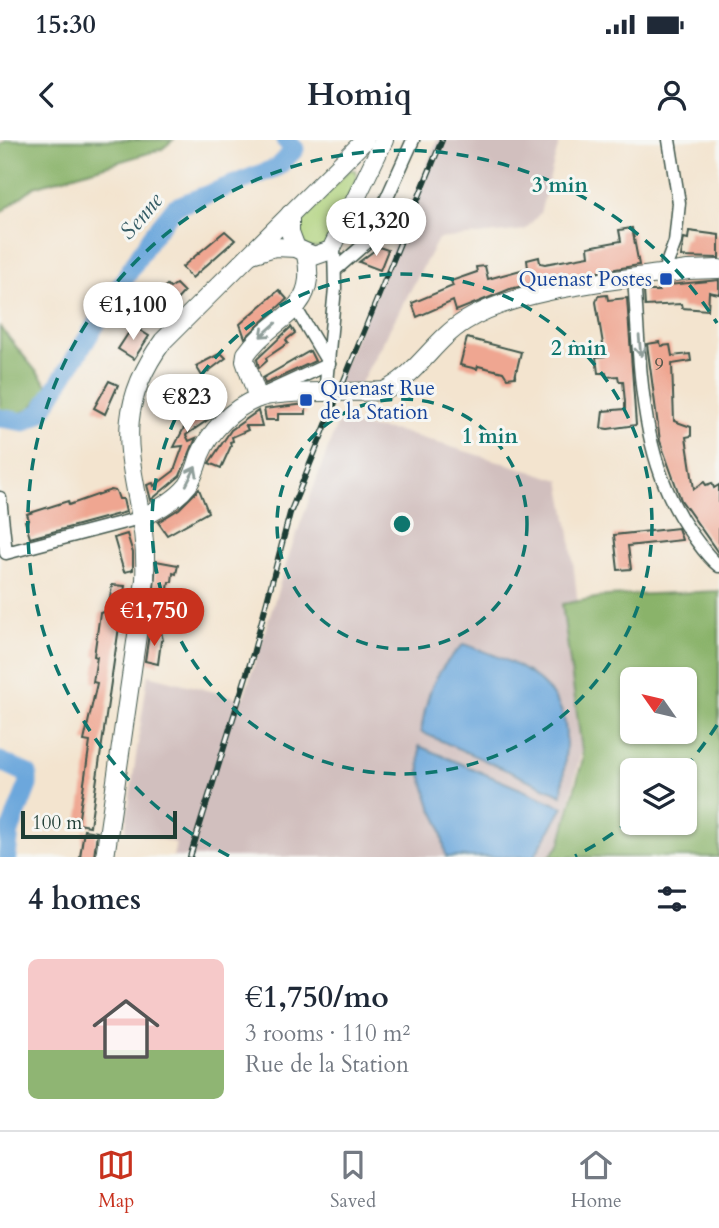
<!DOCTYPE html>
<meta charset="utf-8">
<style>
body{margin:0;font-family:Cardo,serif;background:#f6f6f7;color:#1f2937;height:100vh;display:flex;flex-direction:column;font-size:26px;white-space:nowrap}
*{box-sizing:border-box;margin:0}
p{font-size:23px;color:#747a83}
.icon{flex:none;width:38px;height:38px;fill:none;stroke:currentColor;stroke-width:2;stroke-linecap:round;stroke-linejoin:round}
.map{position:relative;height:717px;overflow:hidden}
.side{display:flex;flex-direction:column;background:#fff;flex:1}
.side>*{flex:none}
.needle{width:46px;rotate:304deg}
.controls{position:absolute;left:620px;top:527px;display:grid;gap:14px}
.controls a{display:grid;place-items:center;width:77px;height:77px;border-radius:10px;background:#fff;box-shadow:0 2px 5px #0004;font-size:35px}
.scale{position:absolute;left:21px;bottom:18px;width:156px;box-sizing:border-box;padding-left:7px;border:4px solid #1f3d34;border-top:0;font-size:19px;line-height:24px;white-space:nowrap;color:#1f3d34;-webkit-text-stroke:5px #f6f6f2;paint-order:stroke}
.price{position:absolute;translate:-50% -60px;padding:0 16px;border-radius:24px;background:#fff;color:#222;font-size:23px;line-height:46px;filter:drop-shadow(0 2px 4px #0008)}
.price::after{content:'';position:absolute;left:50%;top:42px;width:21px;height:16px;margin-left:-10px;background:inherit;clip-path:polygon(0 0,100% 0,50% 100%)}
.price.on{background:#c8321e;color:#fff}
ul{padding:0;list-style:none}
li{display:flex;align-items:center;gap:21px;height:175px;padding:0 28px}
li span{display:grid;place-items:center;flex:none;width:196px;height:140px;border-radius:10px;color:#555}
li>.icon{margin-inline-start:auto}
span .icon{width:84px;height:84px;fill:#fffc;stroke-width:1}
li b{font-size:30px}
h2{display:flex;justify-content:space-between;align-items:center;height:84px;padding:0 28px;font-size:30px}
.status{display:flex;justify-content:space-between;align-items:center;height:49px;padding:0 35px;background:#fff;direction:ltr}
.status svg{height:19px;fill:currentColor}
header{display:flex;justify-content:space-between;align-items:center;height:91px;padding:0 28px;background:#fff;font-size:32px;font-weight:700}
.dock{display:flex;justify-content:space-around;align-items:center;height:98px;border-top:2px solid #e0e1e3;background:#fff;font-size:19px;color:#747a83}
.dock a{display:grid;justify-items:center;gap:4px}
.dock .on{color:#c8321e}
.map>svg:first-child{display:block}
.industrial{fill:#d1bfbe}
.green{fill:#aed17a;stroke:#668757;stroke-width:2}
.forest{fill:#8ab36a;stroke:#54784f;stroke-width:2;fill-rule:evenodd}
.water{fill:#6ca7dc;stroke:#467288;stroke-width:2}
.lines{fill:none;stroke-linecap:round;stroke-linejoin:round}
.river{stroke:#6ca7dc;stroke-width:19}
.building{fill:#efa691}
.street-casing{stroke:#3f564b;stroke-width:15}
.secondary-casing{stroke:#3f564b;stroke-width:20}
.street{stroke:#fff;stroke-width:12}
.secondary{stroke:#fff;stroke-width:18}
.rail-casing{stroke:#1f3d34;stroke-width:6}
.rail{stroke:#f6f6f2;stroke-width:3.5;stroke-dasharray:10;stroke-linecap:butt}
.oneway{stroke:#8f9e9a}
.ring{fill:none;stroke:#0f766e;stroke-width:3.5;stroke-dasharray:12 9}
.transit-dot{fill:#1a4fb4;stroke:#f6f6f2;stroke-width:2.5}
.labels{text-anchor:middle;dominant-baseline:central;stroke-width:6;stroke-linejoin:round;paint-order:stroke}
.number-label{font-size:18px;fill:#53574b}
.transit-label{font-size:21px;fill:#164399;stroke:#f6f6f2;text-anchor:end}
.water-label{font-size:23px;font-style:italic;fill:#365d66;stroke:#f6f6f2}
.centre{fill:#0f766e;stroke:#f6f6f2;stroke-width:3.5}
.ring-label{font-size:21px;text-anchor:middle;font-weight:bold;fill:#0f766e;stroke:#f6f6f2;stroke-width:6;stroke-linejoin:round;paint-order:stroke}
</style>
<div class="status"><b>15:30</b><svg viewBox="0 0 49 12"><path d="M0 12V9h3v3zM5 12V6h3v6zM10 12V3h3v9zM15 12V0h3v12zM26 1h20v11H26zM47 4h2v5h-2z"/></svg></div>
<header><svg class="icon" aria-label="back" viewBox="0 0 24 24"><path d="M15 5l-7 7 7 7"/></svg>Homiq<svg class="icon" aria-label="person" viewBox="0 0 24 24"><circle cx="12" cy="8" r="4"/><path d="M4 21q1-7 8-7t8 7"/></svg></header>
<div class="map">
<svg width="719" height="717" viewBox="0 0 719 717">
<rect width="100%" height="100%" fill="#f6f6f2"/>
<filter id="ink" filterUnits="userSpaceOnUse"><feTurbulence type="fractalNoise" baseFrequency=".0143" numOctaves="2"/><feDisplacementMap in="SourceGraphic" scale="14" xChannelSelector="R" yChannelSelector="G"/><feConvolveMatrix kernelMatrix="1 2 1 2 8 2 1 2 1" color-interpolation-filters="sRGB"/></filter>
<filter id="wash" filterUnits="userSpaceOnUse"><feTurbulence type="fractalNoise" baseFrequency=".00686" numOctaves="4" result="noise"/><feDisplacementMap in="SourceGraphic" scale="28" xChannelSelector="R" yChannelSelector="G"/><feGaussianBlur stdDeviation="1.57" result="paint"/><feColorMatrix in="noise" values="0 0 0 0 0 0 0 0 0 0 0 0 0 0 0 0 0 1.4 0 .05"/><feComposite in="paint" operator="in"/></filter>
<g filter="url(#wash)">
<rect width="100%" height="100%" fill="#f3e4cf"/>
<g class="industrial">
<polygon points="437,0 560,0 540,73 525,90 438,99 359,246 336,243"/>
<polygon points="337,284 398,291 560,340 570,395 590,571 560,706 547,717 173,717 176,703 125,691 148,535 243,559 290,412"/>
</g>
<polygon class="green" points="349,30 355,30 357,40 324,108 307,108 296,92 299,81"/>
<g class="forest">
<polygon points="7,0 173,0 162,9 34,47 0,73 0,5"/>
<polygon points="0,187 49,247 31,268 0,283"/>
<path d="M719 451V717H549L560 705 583 618 562 464 607 456ZM684 539V592H632V539ZM684 630V682H632V630Z"/>
</g>
<g class="water">
<path d="M464 504C503 518 552 534 564 579 569 600 563 632 562 655L421 592C427 553 433 532 464 504Z"/>
<polygon points="419,606 563,667 534,717 446,717 440,685 431,667 420,631"/>
</g>
<g class="lines">
<g class="river">
<polyline points="0,278 24,282 41,272 151,97 175,67 278,27 295,9 285,0"/>
<polyline points="0,621 28,634 28,645 10,691 7,717"/>
</g>
</g>
<g id="blocks">
<g class="building">
<polygon points="632,88 639,125 540,142 510,149 456,171 453,161 417,177 412,163 453,146 451,141 477,132 476,127 485,126 488,139 528,128 527,120 539,117 540,123 545,124 589,116 588,107 621,101 619,90"/>
<polygon points="225,91 235,100 192,138 182,127"/>
<polygon points="689,91 719,95 719,118 681,117 684,98 688,99"/>
<polygon points="379,107 388,110 380,130 359,122"/>
<polygon points="719,140 719,154 709,152 708,170 682,168 681,164 645,166 644,151 659,151 658,146"/>
<polygon points="176,144 184,152 155,184 138,167 149,156 152,160 167,145 170,148"/>
<polygon points="279,150 287,159 245,198 240,184"/>
<polygon points="607,155 608,160 627,158 636,285 608,289 601,288 603,271 625,269 625,262 623,241 619,241 618,236 607,237 606,233 598,233 596,217 605,216 596,162 598,156"/>
<polygon points="133,186 149,196 134,219 118,209"/>
<polygon points="291,187 295,193 286,200 288,203 266,218 267,221 259,228 257,219"/>
<polygon points="467,198 521,212 515,237 507,238 503,232 478,226 477,229 460,225"/>
<polygon points="660,202 661,206 670,205 672,216 690,214 691,221 672,224 674,281 691,287 691,296 686,297 694,349 704,342 706,345 712,343 714,348 719,345 719,414 681,360 660,301 647,204"/>
<polygon points="310,211 315,221 265,244 263,238"/>
<polygon points="221,213 226,218 202,236 196,226"/>
<polygon points="109,241 118,245 105,274 94,268"/>
<polygon points="209,246 212,277 186,295 189,301 196,298 180,336 151,360 147,345 153,343 154,346 174,331 183,306 174,307 186,284 180,281 182,262 192,260 190,251"/>
<polygon points="306,264 306,274 278,274 278,280 266,280 264,269"/>
<polygon points="258,271 262,286 246,286 248,290 232,297 233,301 230,302 231,306 221,328 209,323 231,290"/>
<polygon points="199,349 208,372 167,395 158,382 179,369"/>
<polygon points="111,350 116,351 119,359 123,359 126,372 30,398 25,381 29,380 27,374 68,361 69,365"/>
<polygon points="678,388 682,400 628,406 631,429 618,430 614,395"/>
<polygon points="127,394 133,413 133,430 124,432 114,398"/>
<polygon points="156,421 178,425 176,434 173,433 172,442 169,442 166,464 153,462"/>
<polygon points="112,445 125,446 90,686 78,684 90,602 84,601 97,543 93,542 97,517 94,516 100,473 108,471"/>
<polygon points="161,492 163,500 161,501 158,524 145,521 149,494"/>
<polygon points="84,690 97,692 94,717 80,717"/>
</g>
</g>
</g>
<g filter="url(#ink)">
<use href="#blocks" fill-opacity="0" stroke="#3f564b" stroke-width="2"/>
<g class="lines">
<defs>
<g id="street">
<polyline points="335,130 367,102 413,0"/>
<polyline points="663,134 675,102 679,63 669,0"/>
<path d="M634 138C641 226 638 319 691 393 700 405 707 417 719 426"/>
<polyline points="295,167 329,224"/>
<polyline points="266,253 329,224"/>
<polyline points="325,254 335,148 334,107"/>
<polyline points="0,358 6,413 140,378"/>
</g>
<g id="secondary">
<polyline points="290,74 290,92 296,108 314,116 331,110 384,0"/>
<polyline points="252,114 275,107 296,108"/>
<path d="M258 258 245 221 246 214C274 174 319 173 306 115"/>
<path d="M140 378C158 370 176 360 188 345 194 336 197 325 200 315 210 291 232 269 256 259 279 249 354 253 384 251 417 235 434 200 465 181 520 147 623 140 688 130L719 129"/>
<path d="M105 717 145 440C150 345 96 292 163 201L365 0"/>
</g>
</defs>
<use href="#street" class="street-casing"/>
<use href="#secondary" class="secondary-casing"/>
<use href="#street" class="street"/>
<use href="#secondary" class="secondary"/>
<defs>
<polyline id="rail" points="190,717 253,514 290,373 442,0"/>
</defs>
<use href="#rail" class="rail-casing"/>
<use href="#rail" class="rail"/>
</g>
<defs><path id="oneway-shaft" d="M-6 0H5M1.5-3L5.5 0L1.5 3" fill="none" stroke-width="1.6" stroke-linecap="round" stroke-linejoin="round" transform="scale(1.75)"/></defs>
<g class="oneway">
<use href="#oneway-shaft" transform="translate(268 190) rotate(138)"/>
<use href="#oneway-shaft" transform="translate(640 206) rotate(85)"/>
<use href="#oneway-shaft" transform="translate(191 336) rotate(-63)"/>
</g>
</g>
<g class="ring">
<circle cx="402" cy="384" r="125"/>
<circle cx="402" cy="384" r="250"/>
<path d="M717 585A374 374 0 0 1 684 629M630 681A374 374 0 0 1 575 716M229 716A374 374 0 1 1 717 183"/>
</g>
<g class="transit-dot">
<rect x="659" y="132" width="14" height="14" rx="3.5"/>
<rect x="299" y="253" width="14" height="14" rx="3.5"/>
</g>
<g class="labels">
<g class="number-label">
<text x="659" y="224">9</text>
</g>
<g class="transit-label">
<text x="652" y="139">Quenast Postes</text>
<text x="320" y="248" text-anchor="start">Quenast Rue<tspan x="320" dy="24">de la Station</tspan></text>
</g>
<g class="water-label">
<text transform="translate(141 76) rotate(-50)">Senne</text>
</g>
</g>
<circle cx="402" cy="384" r="10" class="centre"/>
<g class="ring-label">
<text x="560" y="52">3 min</text>
<text x="579" y="215">2 min</text>
<text x="490" y="303">1 min</text>
</g>
</svg>
<div class="controls">
<a><svg class="needle" viewBox="-14 -14 28 28"><path d="M0-13l5 13h-10z" fill="#e53935"/><path d="M0 13l5-13h-10z" fill="#747a83"/></svg></a>
<a><svg class="icon" aria-label="layers" viewBox="0 0 24 24"><path d="M12 4l9 5-9 5-9-5zM3 14l9 5 9-5"/></svg></a>
</div>
<div class="scale">100 m</div>
<b class="price" style="left:376px;top:118px">€1,320</b>
<b class="price" style="left:133px;top:202px">€1,100</b>
<b class="price" style="left:187px;top:294px">€823</b>
<b class="price on" style="left:154px;top:508px">€1,750</b>
</div>
<section class="side">
<h2>4 homes<svg class="icon" aria-label="filters" viewBox="0 0 24 24"><path d="M4 7h16M4 17h16"/><circle cx="9" cy="7" r="2"/><circle cx="15" cy="17" r="2"/></svg></h2>
<ul>
<li><span style="background:linear-gradient(#f6c9c9 65%,#8fb573 0)"><svg class="icon" aria-label="home" viewBox="0 0 24 24"><path d="M3 11l9-7 9 7M6 9v11h12V9"/></svg></span><div><b>€1,750/mo</b><p>3 rooms · 110 m²</p><p>Rue de la Station</p></div></li>
</ul>
</section>
<nav class="dock">
<a class="on"><svg class="icon" aria-label="map" viewBox="0 0 24 24"><path d="M3 6l6-2 6 2 6-2v14l-6 2-6-2-6 2zM9 4v14M15 6v14"/></svg>Map</a>
<a><svg class="icon" aria-label="saved" viewBox="0 0 24 24"><path d="M7 4h10v16l-5-4-5 4z"/></svg>Saved</a>
<a><svg class="icon" aria-label="home" viewBox="0 0 24 24"><path d="M3 11l9-7 9 7M6 9v11h12V9"/></svg>Home</a>
</nav>
